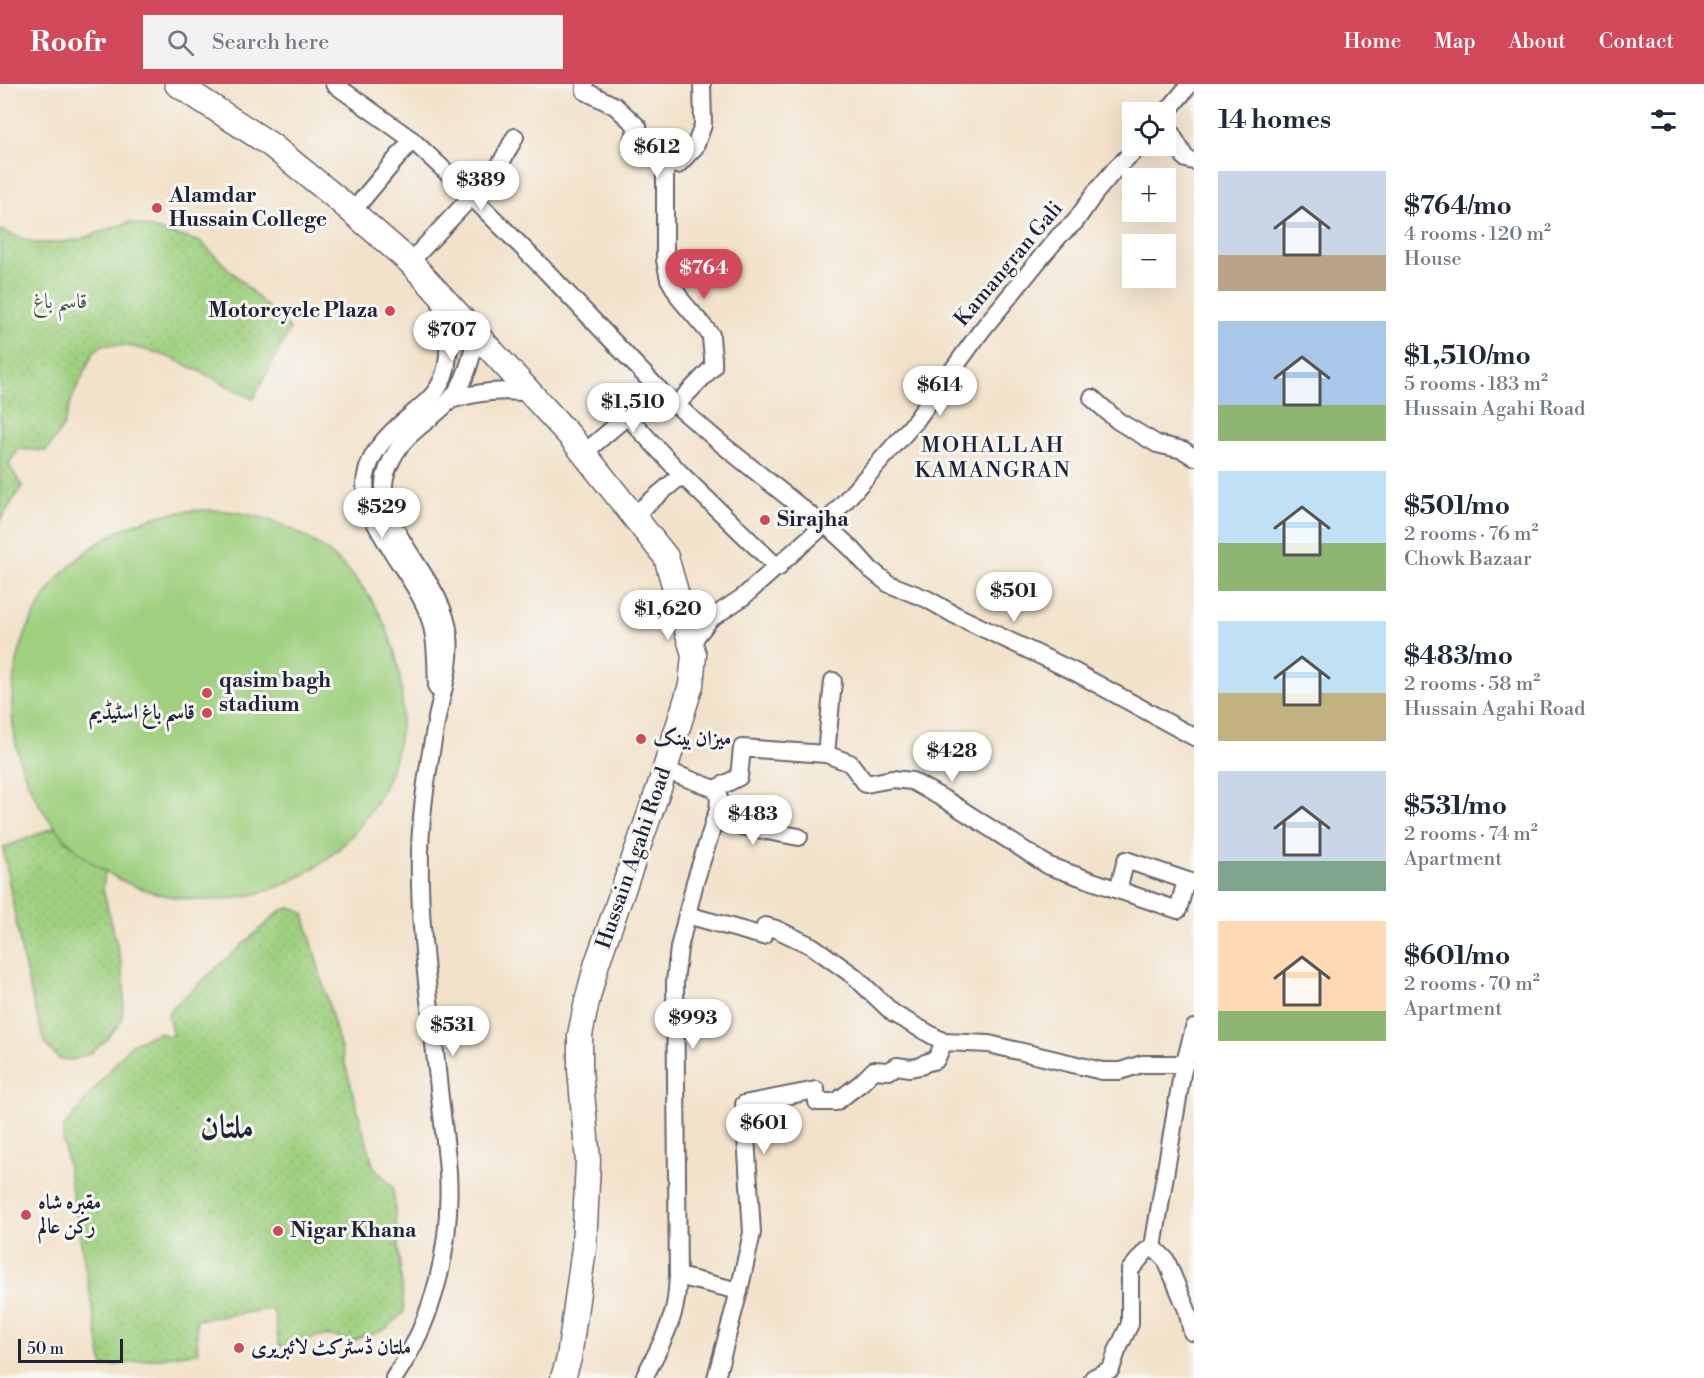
<!DOCTYPE html>
<meta charset="utf-8">
<style>
body{margin:0;font-family:"Libre Bodoni",Amiri,serif;background:#f2f2f3;color:#1f2937;height:100vh;display:flex;flex-direction:column;font-size:22px;white-space:nowrap}
*{box-sizing:border-box;margin:0}
p{font-size:20px;color:#747a83}
.icon{flex:none;width:33px;height:33px;fill:none;stroke:currentColor;stroke-width:2;stroke-linecap:round;stroke-linejoin:round}
.map{position:relative;flex:1;overflow:hidden}
.details{display:flex;flex-direction:column;background:#fff;width:510px}
.details>*{flex:none}
.tools{position:absolute;left:1122px;top:18px;display:grid;gap:12px}
.tools a{display:grid;place-items:center;width:54px;height:54px;border-radius:0px;background:#fff;box-shadow:0 6px 24px #0002;font-size:30px}
.scale{position:absolute;left:18px;bottom:15px;width:105px;box-sizing:border-box;padding-left:6px;border:3px solid #22223b;border-top:0;font-size:16px;line-height:21px;white-space:nowrap;color:#22223b;-webkit-text-stroke:4px #f6f6f2;paint-order:stroke}
.price{position:absolute;translate:-50% -51px;padding:0 14px;border-radius:21px;background:#fff;color:#222;font-size:20px;line-height:39px;filter:drop-shadow(0 2px 3px #0008)}
.price::after{content:'';position:absolute;left:50%;top:36px;width:18px;height:14px;margin-left:-9px;background:inherit;clip-path:polygon(0 0,100% 0,50% 100%)}
.price.active{background:#d1495b;color:#fff}
ul{padding:0;list-style:none}
li{display:flex;align-items:center;gap:18px;height:150px;padding:0 24px}
li span{display:grid;place-items:center;flex:none;width:168px;height:120px;border-radius:0px;color:#555}
li>.icon{margin-inline-start:auto}
span .icon{width:72px;height:72px;fill:#fffc;stroke-width:1}
li b{font-size:26px}
h2{display:flex;justify-content:space-between;align-items:center;height:72px;padding:0 24px;font-size:26px}
header{display:flex;align-items:center;gap:36px;box-sizing:border-box;height:84px;padding:0 30px;background:#d1495b;color:#fff}
header strong{font-size:28px}
nav{display:flex;gap:33px;margin-inline-start:auto;font-size:21px}
.search{width:420px;height:54px;background:#f2f2f3;display:flex;align-items:center;gap:15px;box-sizing:border-box;padding:0 21px;border-radius:0px;color:#747a83;font-size:22px}
main{display:flex;flex:1;min-height:0}
.map>svg:first-child{display:block}
.grass{fill:url(#grass-dots);stroke:#60795d;stroke-width:1.5}
.garden{fill:#9fd07f;stroke:#60795d;stroke-width:1.5}
.lines{fill:none;stroke-linecap:round;stroke-linejoin:round}
.minor-casing{stroke:#6b656d;stroke-width:20}
.secondary-casing{stroke:#6b656d;stroke-width:27}
.minor{stroke:#fff;stroke-width:16}
.secondary{stroke:#fff;stroke-width:24}
.poi-dot{fill:#d1495b;stroke:#f6f6f2;stroke-width:2}
.labels{text-anchor:middle;dominant-baseline:central;stroke-width:6;stroke-linejoin:round;paint-order:stroke}
.poi-label{font-size:21px;font-weight:bold;fill:#22223b;stroke:#f6f6f2;text-anchor:start}
.street-label{font-size:21px;fill:#22223b;stroke:#f6f6f2}
.park-label{font-size:21px;fill:#48564f;stroke:#f6f6f2}
.neighbourhood-label{font-size:22px;letter-spacing:1.5px;fill:#22223b;stroke:#f6f6f2}
.town-label{font-size:33px;font-weight:bold;fill:#22223b;stroke:#f6f6f2}
</style>
<header>
<strong>Roofr</strong>
<div class="search"><svg class="icon" aria-label="search" viewBox="0 0 24 24"><circle cx="10" cy="10" r="6"/><path d="M15 15l6 6"/></svg>Search here</div>
<nav><a>Home</a><a>Map</a><a>About</a><a>Contact</a></nav>
</header>
<main>
<div class="map">
<svg width="1194" height="1294" viewBox="0 0 1194 1294">
<defs>
<pattern id="grass-dots" width="8" height="8" patternUnits="userSpaceOnUse" patternTransform="scale(1.5)"><rect width="8" height="8" fill="#9fd07f"/><path d="M2 2h.1M6 6h.1" fill="none" stroke="#89b26f" stroke-width="1.8" stroke-linecap="round"/></pattern>
</defs>
<rect width="100%" height="100%" fill="#f6f6f2"/>
<filter id="ink" filterUnits="userSpaceOnUse"><feTurbulence type="fractalNoise" baseFrequency=".0167" numOctaves="2"/><feDisplacementMap in="SourceGraphic" scale="12" xChannelSelector="R" yChannelSelector="G"/><feConvolveMatrix kernelMatrix="1 2 1 2 8 2 1 2 1" color-interpolation-filters="sRGB"/></filter>
<filter id="wash" filterUnits="userSpaceOnUse"><feTurbulence type="fractalNoise" baseFrequency=".008" numOctaves="4" result="noise"/><feDisplacementMap in="SourceGraphic" scale="24" xChannelSelector="R" yChannelSelector="G"/><feGaussianBlur stdDeviation="1.35" result="paint"/><feColorMatrix in="noise" values="0 0 0 0 0 0 0 0 0 0 0 0 0 0 0 0 0 1.4 0 .05"/><feComposite in="paint" operator="in"/></filter>
<g filter="url(#wash)">
<rect width="100%" height="100%" fill="#f3e2ca"/>
<g class="grass">
<path d="M129 138 201 158 290 245 253 315C206 292 157 258 102 261L93 269 71 317 63 343 46 367 19 365 8 380 22 402 0 437V146L35 159H50L78 156Z"/>
<polygon points="56,743 67,758 105,787 103,805 121,878 124,899 124,918 121,938 107,955 91,969 72,976 59,975 45,960 33,917 22,871 3,764"/>
<path d="M289 824 297 825 304 830 373 1082 393 1103 404 1228C397 1234 390 1243 382 1247 373 1251 362 1251 354 1257 344 1255 331 1250 320 1252 306 1254 293 1266 279 1262L275 1231 271 1225 196 1236 198 1268 103 1283 63 1057 64 1043 131 960 159 948 167 952 173 951 168 932 170 926 280 827Z"/>
</g>
<circle class="garden" cx="207" cy="621" r="195"/>
</g>
<g filter="url(#ink)">
<g class="lines">
<defs>
<g id="minor">
<polyline points="334,0 412,56 456,97 546,187 663,310 724,362 823,441"/>
<polyline points="585,0 585,7 615,22 638,43 633,54 661,72 665,80 678,81 695,63 703,41 702,0"/>
<polyline points="1166,29 1190,0"/>
<polyline points="1166,40 1186,75 1194,77"/>
<path d="M665 80V176L669 195 681 216 711 251C711 262 714 272 713 283L676 321"/>
<polyline points="352,128 412,56"/>
<polyline points="410,178 472,112 495,90 515,53"/>
<polyline points="1092,314 1118,337 1157,360 1183,366 1194,373"/>
<path d="M450 316C478 308 502 305 531 309"/>
<polyline points="627,332 682,391 778,484"/>
<polyline points="584,369 659,305"/>
<polyline points="633,432 682,391"/>
<polyline points="825,440 853,466 870,485 889,500 927,515 955,531 1075,588 1194,653"/>
<polyline points="691,559 710,535 743,513 825,440 914,339 981,247 1043,171 1060,151 1075,138 1095,109 1117,83 1140,62"/>
<path d="M437 604C436 580 437 555 429 532 416 491 357 436 366 392 370 371 382 357 397 343 408 333 421 324 431 313 457 285 448 245 439 213"/>
<polyline points="826,670 833,597"/>
<polyline points="715,705 739,693 742,664 826,670 850,679 866,700 892,695 912,697 951,719 1049,782 1118,806 1126,776 1194,799"/>
<polyline points="714,737 799,753"/>
<polyline points="1118,806 1178,826 1186,797"/>
<polyline points="687,831 763,852 765,842 776,845 812,862 854,892 894,930 944,958 989,960 1102,987 1120,987 1142,980 1185,980"/>
<polyline points="1153,1163 1166,1176 1187,1226 1192,1248"/>
<polyline points="678,1192 739,1207"/>
<path d="M394 1294C435 1234 452 1161 448 1088 446 1060 442 1033 439 1005 431 926 418 846 420 767 421 722 429 678 437 634 442 608 452 580 449 552 444 497 382 454 384 401 384 392 388 383 392 375 406 347 430 338 450 316 466 299 472 273 476 250"/>
<path d="M644 1294C654 1273 667 1252 673 1229 677 1217 677 1204 678 1192L675 898 679 864 695 798 718 726 719 714 715 705 665 686"/>
<polyline points="716,1294 739,1207 752,1149 744,1020 816,1006 817,1018 836,1018 861,999 874,986 889,987 897,982 910,984 921,982 925,979 936,976 944,958"/>
<polyline points="1093,1294 1111,1285 1117,1267 1130,1240 1130,1186 1146,1167 1153,1163 1182,990 1194,944"/>
</g>
<polyline id="secondary" points="177,0 271,61 334,112 410,178 570,352 666,473 694,571 691,601 660,701 597,879 587,917 580,951 580,985 588,1077 584,1164 569,1274 563,1294"/>
</defs>
<use href="#minor" class="minor-casing"/>
<use href="#secondary" class="secondary-casing"/>
<use href="#minor" class="minor"/>
<use href="#secondary" class="secondary"/>
</g>
</g>
<g class="poi-dot">
<circle cx="157" cy="124" r="6"/>
<circle cx="390" cy="227" r="6"/>
<circle cx="765" cy="436" r="6"/>
<circle cx="207" cy="609" r="6"/>
<circle cx="207" cy="629" r="6"/>
<circle cx="641" cy="655" r="6"/>
<circle cx="26" cy="1131" r="6"/>
<circle cx="278" cy="1147" r="6"/>
<circle cx="239" cy="1264" r="6"/>
</g>
<g class="labels">
<g class="poi-label">
<text x="169" y="112">Alamdar<tspan x="169" dy="24">Hussain College</tspan></text>
<text x="378" y="227" text-anchor="end">Motorcycle Plaza</text>
<text x="777" y="436">Sirajha</text>
<text x="219" y="597">qasim bagh<tspan x="219" dy="24">stadium</tspan></text>
<text x="195" y="629" text-anchor="end">قاسم باغ اسٹیڈیم</text>
<text x="653" y="655">میزان بینک</text>
<text x="38" y="1119">مقبرہ شاہ<tspan x="38" dy="24">رکن عالم</tspan></text>
<text x="290" y="1147">Nigar Khana</text>
<text x="251" y="1264">ملتان ڈسٹرکٹ لائبریری</text>
</g>
<g class="street-label">
<text transform="translate(1009 180) rotate(-50)">Kamangran Gali</text>
<text transform="translate(634 774) rotate(-71)">Hussain Agahi Road</text>
</g>
<g class="park-label">
<text x="60" y="218">قاسم باغ</text>
</g>
<g class="neighbourhood-label">
<text x="993" y="361">MOHALLAH<tspan x="993" dy="25">KAMANGRAN</tspan></text>
</g>
<g class="town-label">
<text x="227" y="1044">ملتان</text>
</g>
</g>
</svg>
<div class="tools">
<a><svg class="icon" aria-label="locate" viewBox="0 0 24 24"><circle cx="12" cy="12" r="6"/><path d="M12 2v4M12 18v4M2 12h4M18 12h4"/></svg></a>
<a>+</a>
<a>−</a>
</div>
<div class="scale">50 m</div>
<b class="price" style="left:657px;top:95px">$612</b>
<b class="price" style="left:481px;top:128px">$389</b>
<b class="price active" style="left:704px;top:216px">$764</b>
<b class="price" style="left:452px;top:278px">$707</b>
<b class="price" style="left:940px;top:333px">$614</b>
<b class="price" style="left:633px;top:350px">$1,510</b>
<b class="price" style="left:382px;top:455px">$529</b>
<b class="price" style="left:1014px;top:539px">$501</b>
<b class="price" style="left:668px;top:557px">$1,620</b>
<b class="price" style="left:952px;top:699px">$428</b>
<b class="price" style="left:753px;top:762px">$483</b>
<b class="price" style="left:693px;top:966px">$993</b>
<b class="price" style="left:453px;top:973px">$531</b>
<b class="price" style="left:764px;top:1071px">$601</b>
</div>
<section class="details">
<h2>14 homes<svg class="icon" aria-label="filters" viewBox="0 0 24 24"><path d="M4 7h16M4 17h16"/><circle cx="9" cy="7" r="2"/><circle cx="15" cy="17" r="2"/></svg></h2>
<ul>
<li><span style="background:linear-gradient(#c9d6e8 70%,#b9a48a 0)"><svg class="icon" aria-label="home" viewBox="0 0 24 24"><path d="M3 11l9-7 9 7M6 9v11h12V9"/></svg></span><div><b>$764/mo</b><p>4 rooms · 120 m²</p><p>House</p></div></li>
<li><span style="background:linear-gradient(#a9c7e8 70%,#8fb573 0)"><svg class="icon" aria-label="home" viewBox="0 0 24 24"><path d="M3 11l9-7 9 7M6 9v11h12V9"/></svg></span><div><b>$1,510/mo</b><p>5 rooms · 183 m²</p><p>Hussain Agahi Road</p></div></li>
<li><span style="background:linear-gradient(#bfe0f5 60%,#8fb573 0)"><svg class="icon" aria-label="home" viewBox="0 0 24 24"><path d="M3 11l9-7 9 7M6 9v11h12V9"/></svg></span><div><b>$501/mo</b><p>2 rooms · 76 m²</p><p>Chowk Bazaar</p></div></li>
<li><span style="background:linear-gradient(#bfe0f5 60%,#c2b280 0)"><svg class="icon" aria-label="home" viewBox="0 0 24 24"><path d="M3 11l9-7 9 7M6 9v11h12V9"/></svg></span><div><b>$483/mo</b><p>2 rooms · 58 m²</p><p>Hussain Agahi Road</p></div></li>
<li><span style="background:linear-gradient(#c9d6e8 75%,#7fa58c 0)"><svg class="icon" aria-label="home" viewBox="0 0 24 24"><path d="M3 11l9-7 9 7M6 9v11h12V9"/></svg></span><div><b>$531/mo</b><p>2 rooms · 74 m²</p><p>Apartment</p></div></li>
<li><span style="background:linear-gradient(#ffd9b3 75%,#8fb573 0)"><svg class="icon" aria-label="home" viewBox="0 0 24 24"><path d="M3 11l9-7 9 7M6 9v11h12V9"/></svg></span><div><b>$601/mo</b><p>2 rooms · 70 m²</p><p>Apartment</p></div></li>
</ul>
</section>
</main>
